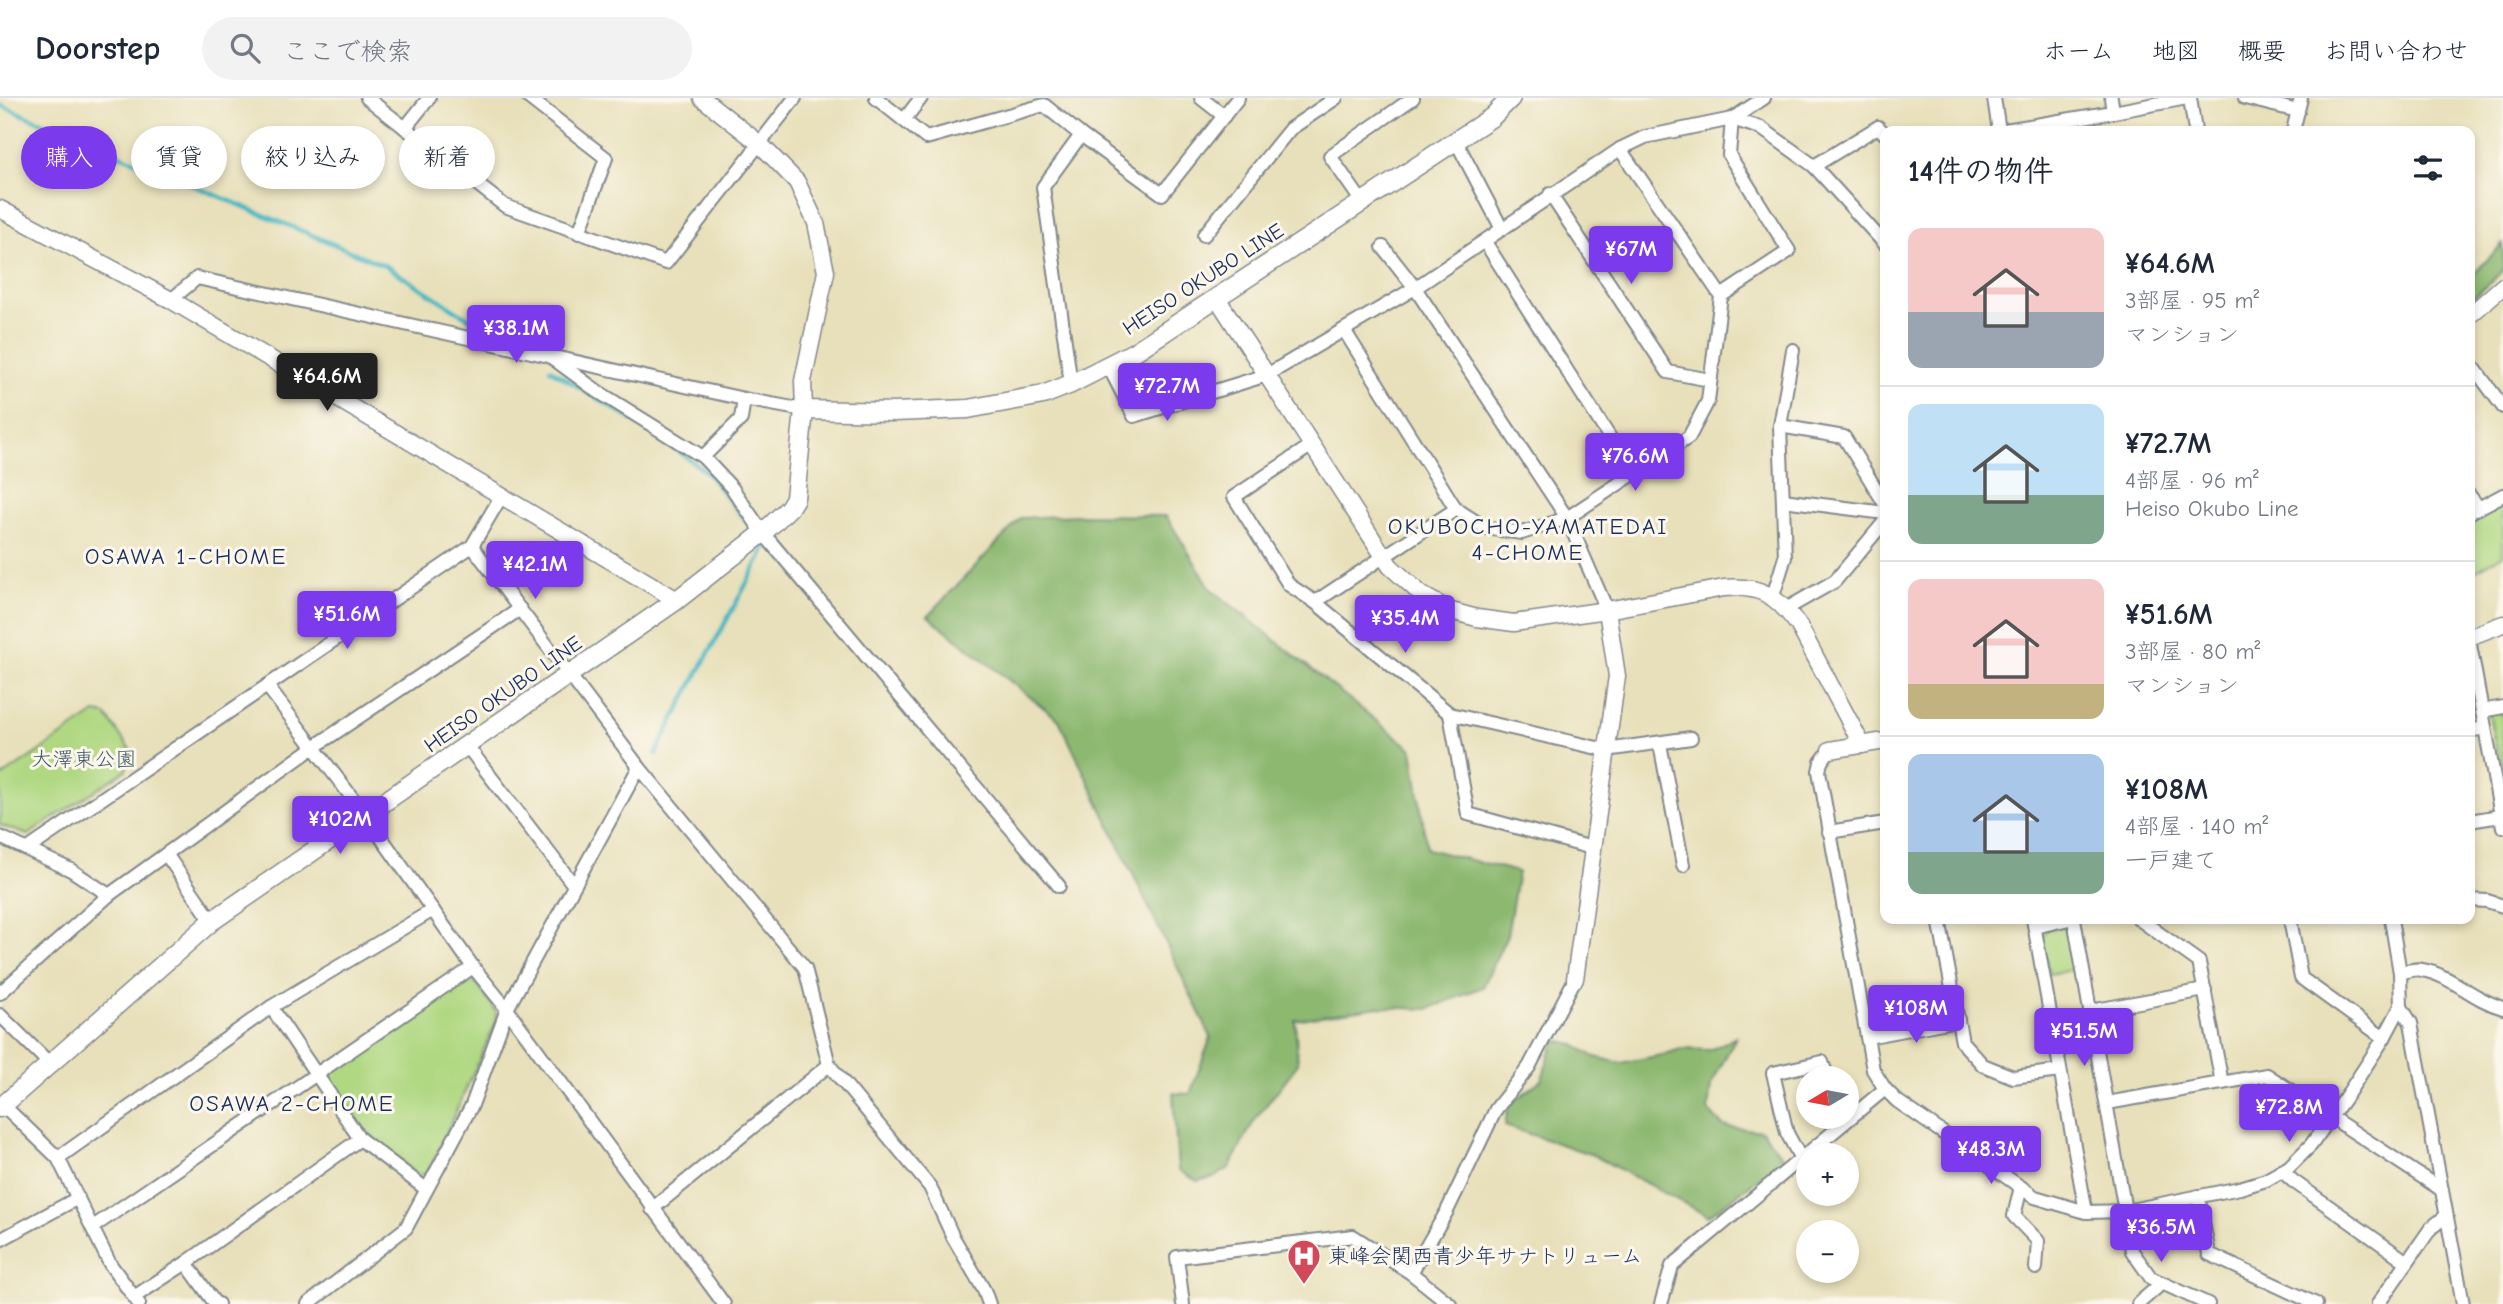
<!DOCTYPE html>
<html lang="ja">
<meta charset="utf-8">
<style>
body{margin:0;font-family:"Comic Neue","Klee One",sans-serif;background:#f2f2f3;color:#1f2937;height:100vh;display:flex;flex-direction:column;font-size:26px;white-space:nowrap}
*{box-sizing:border-box;margin:0}
p{font-size:23px;color:#747a83}
.icon{flex:none;width:38px;height:38px;fill:none;stroke:currentColor;stroke-width:2;stroke-linecap:round;stroke-linejoin:round}
.map{position:relative;flex:1;overflow:hidden}
.panel{position:absolute;left:1880px;top:28px;width:595px;height:798px;display:flex;flex-direction:column;background:#fff;border-radius:14px;box-shadow:0 4px 10px #0003}
.panel>*{flex:none}
.banner{position:absolute;left:21px;top:28px;width:665px;height:63px;display:flex;gap:14px}
.needle{width:46px;rotate:260deg}
.tools{position:absolute;left:1796px;top:968px;display:grid;gap:14px}
.tools a{display:grid;place-items:center;width:63px;height:63px;border-radius:50%;background:#fff;box-shadow:0 4px 10px #0003;font-size:35px}
.price{position:absolute;translate:-50% -60px;padding:0 16px;border-radius:7px;background:#7c3aed;color:#fff;font-size:23px;line-height:46px;filter:drop-shadow(0 2px 4px #0008)}
.price::after{content:'';position:absolute;left:50%;top:42px;width:21px;height:16px;margin-left:-10px;background:inherit;clip-path:polygon(0 0,100% 0,50% 100%)}
.price.selected{background:#222;color:#fff}
ul{padding:0;list-style:none}
li{display:flex;align-items:center;gap:21px;height:175px;padding:0 28px}
li+li{border-top:2px solid #e0e1e3}
li span{display:grid;place-items:center;flex:none;width:196px;height:140px;border-radius:14px;color:#555}
li>.icon{margin-inline-start:auto}
span .icon{width:84px;height:84px;fill:#fffc;stroke-width:1}
li b{font-size:30px}
h2{display:flex;justify-content:space-between;align-items:center;height:84px;padding:0 28px;font-size:30px}
.chip{padding:0 24px;border-radius:32px;background:#fff;box-shadow:0 4px 10px #0003;font-size:24px;line-height:63px}
.chip.selected{background:#7c3aed;color:#fff}
header{display:flex;align-items:center;gap:42px;box-sizing:border-box;height:98px;padding:0 35px;background:#fff;border-bottom:2px solid #e0e1e3}
header strong{font-size:33px}
nav{display:flex;gap:38px;margin-inline-start:auto;font-size:24px}
.search{width:490px;height:63px;background:#f2f2f3;display:flex;align-items:center;gap:18px;box-sizing:border-box;padding:0 24px;border-radius:38px;color:#747a83;font-size:26px}
.map>svg:first-child{display:block}
.green{fill:#b0d882;stroke:#668470;stroke-width:2}
.forest{fill:#8cb870;stroke:#547467;stroke-width:2}
.lines{fill:none;stroke-linecap:round;stroke-linejoin:round}
.stream{stroke:#49b7c2;stroke-width:4.5}
.minor-casing{stroke:#82888c;stroke-width:16}
.tertiary-casing{stroke:#82888c;stroke-width:19}
.secondary-casing{stroke:#82888c;stroke-width:21}
.minor{stroke:#fff;stroke-width:12}
.tertiary{stroke:#fff;stroke-width:16}
.secondary{stroke:#fff;stroke-width:18}
.labels{text-anchor:middle;dominant-baseline:central;stroke-width:6;stroke-linejoin:round;paint-order:stroke}
.street-label{font-size:21px;fill:#1b2f5e;stroke:#fbf7ec}
.park-label{font-size:21px;fill:#405967;stroke:#fbf7ec}
.poi-label{font-size:21px;fill:#1b2f5e;stroke:#fbf7ec;text-anchor:start}
.neighbourhood-label{font-size:23px;letter-spacing:2px;fill:#1b2f5e;stroke:#fbf7ec}
</style>
<header>
<strong>Doorstep</strong>
<div class="search"><svg class="icon" aria-label="search" viewBox="0 0 24 24"><circle cx="10" cy="10" r="6"/><path d="M15 15l6 6"/></svg>ここで検索</div>
<nav><a>ホーム</a><a>地図</a><a>概要</a><a>お問い合わせ</a></nav>
</header>
<div class="map">
<svg width="2503" height="1206" viewBox="0 0 2503 1206">
<rect width="100%" height="100%" fill="#fbf7ec"/>
<filter id="ink" filterUnits="userSpaceOnUse"><feTurbulence type="fractalNoise" baseFrequency=".0143" numOctaves="2"/><feDisplacementMap in="SourceGraphic" scale="14" xChannelSelector="R" yChannelSelector="G"/><feConvolveMatrix kernelMatrix="1 2 1 2 8 2 1 2 1" color-interpolation-filters="sRGB"/></filter>
<filter id="wash" filterUnits="userSpaceOnUse"><feTurbulence type="fractalNoise" baseFrequency=".00686" numOctaves="4" result="noise"/><feDisplacementMap in="SourceGraphic" scale="28" xChannelSelector="R" yChannelSelector="G"/><feGaussianBlur stdDeviation="1.57" result="paint"/><feColorMatrix in="noise" values="0 0 0 0 0 0 0 0 0 0 0 0 0 0 0 0 0 1.4 0 .05"/><feComposite in="paint" operator="in"/></filter>
<g filter="url(#wash)">
<rect width="100%" height="100%" fill="#e8e0ba"/>
<g class="green">
<polygon points="2503,401 2503,457 2469,476 2469,420"/>
<polygon points="2503,614 2503,664 2499,664 2489,616"/>
<polygon points="95,615 106,617 131,653 126,672 28,737 0,727 0,680"/>
<polygon points="2070,827 2076,871 2049,876 2042,839 2049,830"/>
<polygon points="472,880 496,913 496,925 428,1075 417,1077 363,1031 330,984 332,972 463,884"/>
</g>
<g class="forest">
<polygon points="2503,145 2503,173 2469,203 2469,181"/>
<polygon points="1078,417 1166,418 1212,492 1412,651 1427,751 1518,774 1507,837 1483,889 1428,911 1378,909 1295,922 1298,966 1254,1023 1229,1070 1215,1079 1197,1083 1178,1072 1173,995 1190,996 1211,939 1059,622 928,518 1021,420"/>
<polygon points="1736,939 1711,987 1708,1012 1723,1028 1762,1033 1785,1061 1708,1118 1593,1057 1505,1028 1508,1008 1542,981 1550,955 1556,942 1573,946 1595,959 1621,965 1662,957 1681,951 1710,952"/>
</g>
<g class="lines">
<g class="stream">
<polyline points="0,7 386,168 484,230"/>
<polyline points="550,271 647,331"/>
<polyline points="660,339 706,374 751,428"/>
<path d="M656 656C690 586 730 518 766 449"/>
</g>
</g>
</g>
<g filter="url(#ink)">
<g class="lines">
<defs>
<g id="minor">
<polyline points="367,0 505,108 666,165 795,0"/>
<polyline points="529,0 606,60 579,135"/>
<polyline points="876,0 926,40 1044,7 1081,37 1162,96 1238,0"/>
<polyline points="1201,0 1224,18"/>
<polyline points="1994,0 1999,33 2113,14"/>
<polyline points="2111,0 2113,14 2187,0"/>
<polyline points="2190,0 2195,33"/>
<polyline points="2245,0 2298,13"/>
<polyline points="1732,21 1761,30 1814,68 1885,146"/>
<polyline points="1732,21 1764,0"/>
<polyline points="904,22 921,0"/>
<polyline points="405,30 429,0"/>
<polyline points="2293,33 2301,0"/>
<polyline points="1456,43 1502,131"/>
<polyline points="1814,68 1878,29 1885,36"/>
<polyline points="1550,96 1668,274 1710,282"/>
<polyline points="1362,104 1330,58 1413,0"/>
<polyline points="1204,137 1290,31 1336,0"/>
<polyline points="1485,144 1633,376"/>
<polyline points="1383,149 1415,190 1567,420 1607,512"/>
<polyline points="171,202 197,180 744,301 804,312"/>
<polyline points="1344,232 1456,411 1486,430 1522,435 1567,420 1689,339 1708,303 1721,198 1620,51"/>
<polyline points="547,256 597,293 703,359 732,390 763,435 1059,788"/>
<polyline points="2469,263 2503,309"/>
<polyline points="1108,267 1134,318 1267,277 1415,190 1620,51 1645,39 1732,21 1729,57 1789,153 1721,198"/>
<polyline points="1071,286 1043,89 1081,37"/>
<polyline points="1780,328 1844,339 1885,406"/>
<polyline points="1312,347 1234,399 1289,487 1315,504 1450,616 1468,716 1592,750"/>
<polyline points="703,359 741,321 744,301"/>
<polyline points="2469,397 2479,410"/>
<polyline points="1783,402 1885,415"/>
<polyline points="2469,415 2503,397"/>
<polyline points="472,448 639,669 805,870 829,967 652,1111"/>
<polyline points="1773,498 1785,459 1780,328 1793,252"/>
<polyline points="1315,504 1456,411"/>
<polyline points="1786,511 1835,483 1885,423"/>
<polyline points="2469,541 2503,729"/>
<polyline points="267,588 366,718 473,869 507,911 724,1206"/>
<polyline points="2482,613 2503,609"/>
<polyline points="1450,616 1606,652 1691,640"/>
<polyline points="2469,633 2485,630"/>
<polyline points="1660,646 1683,767"/>
<polyline points="467,648 573,786"/>
<polyline points="1830,652 1821,664 1819,673 1873,972 1885,991 1897,1003 2035,1099 2086,1114 2126,1113 2240,1090 2266,1082 2289,1069 2311,1047 2349,994 2384,940 2401,908"/>
<polyline points="2469,723 2501,718"/>
<polyline points="1829,734 1885,725"/>
<polyline points="0,739 71,772 109,797 166,756 212,823"/>
<polyline points="28,751 472,448 502,397"/>
<polyline points="166,756 314,649 520,511"/>
<polyline points="2469,802 2487,803 2503,808"/>
<polyline points="1939,821 1962,944 1983,967 2013,979 2060,973"/>
<polyline points="2033,821 2086,1114"/>
<polyline points="2074,821 2132,1153 2151,1180 2208,1206"/>
<polyline points="2139,821 2199,864 2222,985"/>
<polyline points="2290,821 2301,880 2384,940"/>
<polyline points="2391,821 2400,875 2401,909 2411,925 2463,1206"/>
<polyline points="2035,829 2069,821"/>
<path d="M2400 875C2407 873 2416 870 2422 872 2452 877 2473 902 2503 910"/>
<polyline points="0,895 109,797"/>
<polyline points="271,909 360,1041 426,1091"/>
<polyline points="2090,913 2205,892"/>
<polyline points="0,917 49,965"/>
<polyline points="1867,939 1958,922"/>
<polyline points="829,967 930,1089 953,1139 984,1192 989,1206"/>
<polyline points="2107,1005 2267,977 2442,1092"/>
<polyline points="3,1007 58,1060 110,1166 139,1206"/>
<polyline points="58,1060 271,909 433,812"/>
<polyline points="1801,1061 1787,1035 1773,975 1822,964 1828,980"/>
<polyline points="2282,1073 2293,1083 2407,1164"/>
<polyline points="2021,1089 2014,1118 2038,1143 2036,1170"/>
<polyline points="2198,1098 2209,1156 2316,1206"/>
<polyline points="93,1129 473,869"/>
<polyline points="0,1142 78,1100"/>
<polyline points="186,1165 214,1204 218,1206"/>
<polyline points="1411,1175 1447,1113 1496,1011 1529,969 1575,881"/>
<polyline points="134,1199 186,1165 360,1041"/>
<polyline points="308,1206 406,1130 472,1007 507,911 639,669"/>
<polyline points="1183,1206 1177,1159 1353,1138 1411,1175 1450,1206"/>
<polyline points="1661,1206 1672,1168 1885,991"/>
<polyline points="2138,1206 2162,1185"/>
<polyline points="2378,1206 2431,1130 2446,1118"/>
</g>
<g id="tertiary">
<polyline points="702,0 760,46 797,84 816,125 826,174 803,283 804,312"/>
<polyline points="0,111 171,202 677,502"/>
<polyline points="1217,200 1390,468 1422,497 1451,513 1477,520 1514,525 1607,512"/>
<polyline points="2469,218 2503,188"/>
<polyline points="2469,539 2503,526"/>
<polyline points="1830,652 1885,643"/>
<path d="M1575 881 1617 578 1607 512 1724 490C1762 487 1777 498 1799 528L1862 647"/>
</g>
<polyline id="secondary" points="0,1010 212,823 677,502 763,435 789,410 795,400 804,312 894,314 968,311 1043,297 1071,286 1134,254 1492,19 1511,0"/>
</defs>
<use href="#minor" class="minor-casing"/>
<use href="#tertiary" class="tertiary-casing"/>
<use href="#secondary" class="secondary-casing"/>
<use href="#minor" class="minor"/>
<use href="#tertiary" class="tertiary"/>
<use href="#secondary" class="secondary"/>
</g>
</g>
<defs>
<symbol id="hospital-pin" viewBox="-11 -11 22 30"><path d="M0 17L-7.5 6A9.5 9.5 0 1 1 7.5 6Z" fill="#d1495b" stroke="#fbf7ec"/><path d="M-5-5h3v3.5h4V-5h3V5h-3V1.5h-4V5h-3Z" fill="#fff"/></symbol>
</defs>
<g fill-rule="evenodd">
<use href="#hospital-pin" x="1285" y="1139" width="38" height="52"/>
</g>
<g class="labels">
<g class="street-label">
<text transform="translate(1203 181) rotate(-33)">HEISO OKUBO LINE</text>
<text transform="translate(503 596) rotate(-35)">HEISO OKUBO LINE</text>
</g>
<g class="park-label">
<text x="84" y="661">大澤東公園</text>
</g>
<g class="poi-label">
<text x="1328" y="1158">東峰会関西青少年サナトリューム</text>
</g>
<g class="neighbourhood-label">
<text x="1528" y="428">OKUBOCHO-YAMATEDAI<tspan x="1528" dy="26">4-CHOME</tspan></text>
<text x="186" y="458">OSAWA 1-CHOME</text>
<text x="292" y="1005">OSAWA 2-CHOME</text>
</g>
</g>
</svg>
<div class="tools">
<a><svg class="needle" viewBox="-14 -14 28 28"><path d="M0-13l5 13h-10z" fill="#e53935"/><path d="M0 13l5-13h-10z" fill="#747a83"/></svg></a>
<a>+</a>
<a>−</a>
</div>
<b class="price" style="left:1631px;top:188px">¥67M</b>
<b class="price" style="left:516px;top:267px">¥38.1M</b>
<b class="price selected" style="left:327px;top:315px">¥64.6M</b>
<b class="price" style="left:1167px;top:325px">¥72.7M</b>
<b class="price" style="left:1635px;top:395px">¥76.6M</b>
<b class="price" style="left:535px;top:503px">¥42.1M</b>
<b class="price" style="left:347px;top:553px">¥51.6M</b>
<b class="price" style="left:1405px;top:557px">¥35.4M</b>
<b class="price" style="left:340px;top:758px">¥102M</b>
<b class="price" style="left:1916px;top:947px">¥108M</b>
<b class="price" style="left:2084px;top:970px">¥51.5M</b>
<b class="price" style="left:2289px;top:1046px">¥72.8M</b>
<b class="price" style="left:1991px;top:1088px">¥48.3M</b>
<b class="price" style="left:2161px;top:1166px">¥36.5M</b>
<div class="banner">
<a class="chip selected">購入</a>
<a class="chip">賃貸</a>
<a class="chip">絞り込み</a>
<a class="chip">新着</a>
</div>
<section class="panel">
<h2>14件の物件<svg class="icon" aria-label="filters" viewBox="0 0 24 24"><path d="M4 7h16M4 17h16"/><circle cx="9" cy="7" r="2"/><circle cx="15" cy="17" r="2"/></svg></h2>
<ul>
<li><span style="background:linear-gradient(#f6c9c9 60%,#9aa5b1 0)"><svg class="icon" aria-label="home" viewBox="0 0 24 24"><path d="M3 11l9-7 9 7M6 9v11h12V9"/></svg></span><div><b>¥64.6M</b><p>3部屋 · 95 m²</p><p>マンション</p></div></li>
<li><span style="background:linear-gradient(#bfe0f5 65%,#7fa58c 0)"><svg class="icon" aria-label="home" viewBox="0 0 24 24"><path d="M3 11l9-7 9 7M6 9v11h12V9"/></svg></span><div><b>¥72.7M</b><p>4部屋 · 96 m²</p><p>Heiso Okubo Line</p></div></li>
<li><span style="background:linear-gradient(#f6c9c9 75%,#c2b280 0)"><svg class="icon" aria-label="home" viewBox="0 0 24 24"><path d="M3 11l9-7 9 7M6 9v11h12V9"/></svg></span><div><b>¥51.6M</b><p>3部屋 · 80 m²</p><p>マンション</p></div></li>
<li><span style="background:linear-gradient(#a9c7e8 70%,#7fa58c 0)"><svg class="icon" aria-label="home" viewBox="0 0 24 24"><path d="M3 11l9-7 9 7M6 9v11h12V9"/></svg></span><div><b>¥108M</b><p>4部屋 · 140 m²</p><p>一戸建て</p></div></li>
</ul>
</section>
</div>
